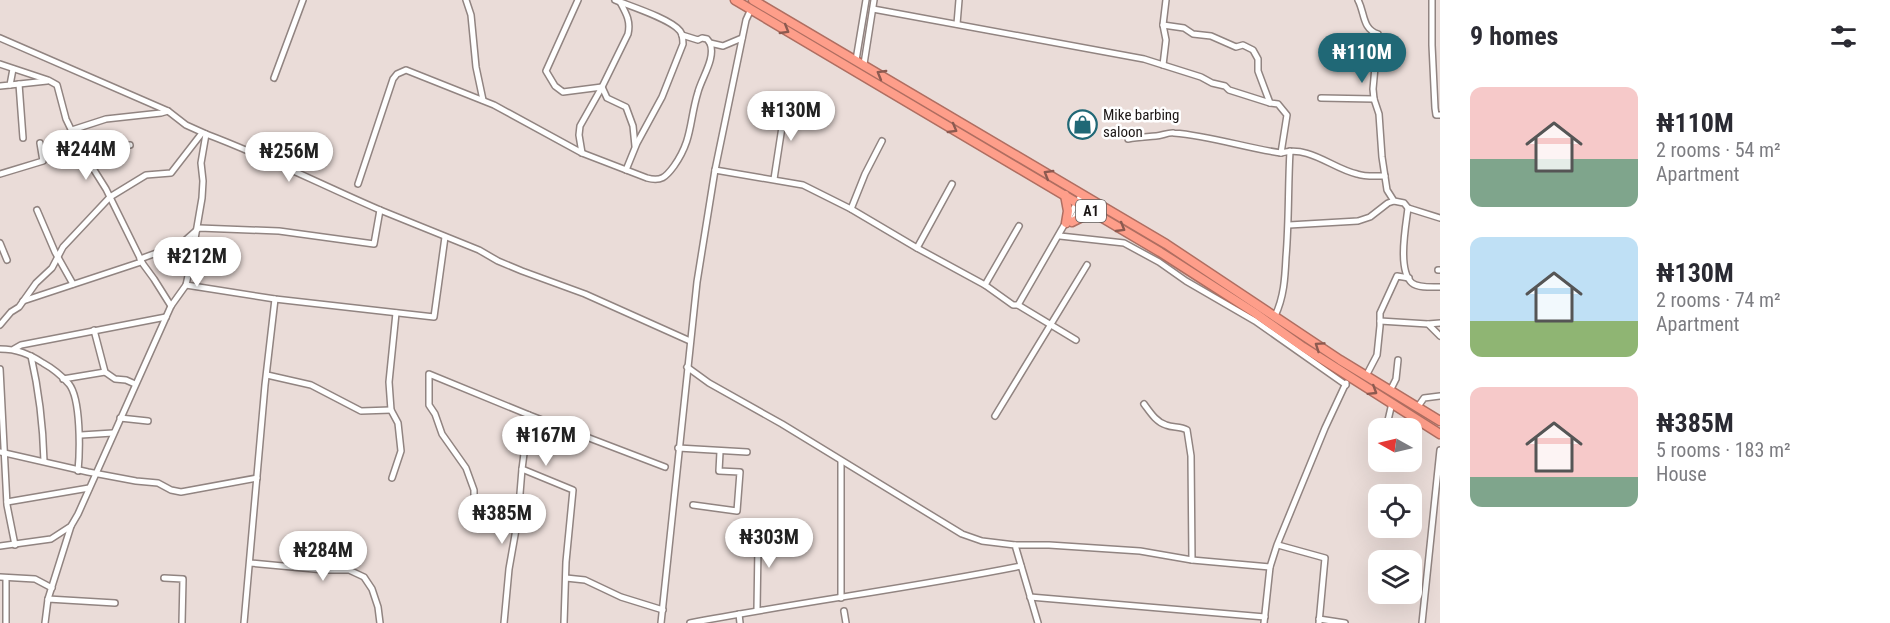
<!DOCTYPE html>
<meta charset="utf-8">
<style>
body{margin:0;font-family:"Roboto Condensed",sans-serif;background:#f2f2f3;color:#2b2b33;height:100vh;display:flex;flex-direction:column;font-size:22px;white-space:nowrap}
*{box-sizing:border-box;margin:0}
p{font-size:20px;color:#7c7c81}
.icon{flex:none;width:33px;height:33px;fill:none;stroke:currentColor;stroke-width:2;stroke-linecap:round;stroke-linejoin:round}
.map{position:relative;flex:1;overflow:hidden}
.panel{display:flex;flex-direction:column;background:#fff;width:450px}
.panel>*{flex:none}
.needle{width:39px;rotate:278deg}
.controls{position:absolute;left:1368px;top:418px;display:grid;gap:12px}
.controls a{display:grid;place-items:center;width:54px;height:54px;border-radius:12px;background:#fff;box-shadow:0 6px 24px #0002;font-size:30px}
.price{position:absolute;translate:-50% -51px;padding:0 14px;border-radius:21px;background:#fff;color:#222;font-size:20px;line-height:39px;filter:drop-shadow(0 2px 3px #0008)}
.price::after{content:'';position:absolute;left:50%;top:36px;width:18px;height:14px;margin-left:-9px;background:inherit;clip-path:polygon(0 0,100% 0,50% 100%)}
.price.active{background:#206876;color:#fff}
ul{padding:0;list-style:none}
li{display:flex;align-items:center;gap:18px;height:150px;padding:0 30px}
li span{display:grid;place-items:center;flex:none;width:168px;height:120px;border-radius:12px;color:#555}
li>.icon{margin-inline-start:auto}
span .icon{width:72px;height:72px;fill:#fffc;stroke-width:1}
li b{font-size:26px}
h2{display:flex;justify-content:space-between;align-items:center;height:72px;padding:0 30px;font-size:26px}
main{display:flex;flex:1;min-height:0}
.map>svg:first-child{display:block}
.lines{fill:none;stroke-linecap:round;stroke-linejoin:round}
.minor-casing{stroke:#918481;stroke-width:8}
.highway-casing{stroke:#af6e61;stroke-width:11}
.minor{stroke:#fff;stroke-width:5}
.highway{stroke:#fe9e8a;stroke-width:8}
.oneway{stroke:#8c5a50}
.labels{text-anchor:middle;dominant-baseline:central;stroke-width:5;stroke-linejoin:round;paint-order:stroke}
.shield{fill:#fff;stroke:#5f5c5b;stroke-width:1.5}
.shield-label{font-size:14px;font-weight:bold;fill:#1b1615}
.poi-label{font-size:15px;fill:#1b1615;stroke:#fff;text-anchor:start}
</style>
<main>
<div class="map">
<svg width="1440" height="623" viewBox="0 0 1440 623">
<rect width="100%" height="100%" fill="#eadcd8"/>
<g class="lines">
<defs>
<g id="minor">
<polyline points="466,0 471,15 476,67 483,100"/>
<polyline points="578,0 546,71 555,86 563,92 602,87"/>
<path d="M615 0C630 6 671 19 680 31 683 35 683 39 683 44L662 97 637 143 626 170"/>
<path d="M1358 0C1365 13 1362 29 1378 34L1373 89 1374 99 1379 114 1382 157 1387 190 1394 201 1404 203 1408 208 1440 218"/>
<polyline points="1432,0 1432,45 1435,108 1436,115 1440,115"/>
<polyline points="873,9 1144,59 1201,77 1212,83 1225,86 1229,90 1270,103"/>
<polyline points="957,24 959,0"/>
<path d="M1163 25 1184 28 1193 34 1211 36 1236 47 1243 45 1253 50 1258 59V71L1270 103 1278 104 1287 115 1281 153C1310 145 1331 168 1357 174 1365 177 1376 176 1385 176"/>
<polyline points="682,35 698,40 702,38 707,39 710,43 723,46 742,38"/>
<polyline points="0,38 168,111 186,125 206,134 201,163 203,181 202,198 191,262 186,285 171,306 78,514 71,526 51,539 0,546"/>
<polyline points="856,60 866,0"/>
<polyline points="0,64 48,80 57,85 66,119 79,146 106,189 143,264 154,279 171,306"/>
<polyline points="864,64 874,0"/>
<polyline points="1163,65 1166,40 1163,25 1166,0"/>
<polyline points="274,78 303,0"/>
<polyline points="19,84 23,138"/>
<polyline points="10,85 47,81"/>
<polyline points="0,86 10,85 13,69"/>
<polyline points="602,87 607,98 626,107 633,126 635,146"/>
<polyline points="1321,98 1374,99"/>
<polyline points="72,130 106,119 161,113 168,111"/>
<path d="M206 134C265 156 322 185 380 210"/>
<path d="M1128 139C1138 137 1146 137 1156 136 1162 136 1168 132 1174 133 1211 136 1246 148 1281 153"/>
<path d="M582 153 579 135 580 126 602 87 628 34C631 21 626 13 620 2"/>
<polyline points="84,155 130,145"/>
<polyline points="715,170 803,185 851,209 917,248 985,285 1013,305 1018,305 1076,340"/>
<polyline points="0,174 43,161 40,143"/>
<polyline points="774,179 786,101"/>
<path d="M358 184 393 79 397 74 406 70 494 105 582 153 647 178C661 182 666 177 674 166 693 139 689 121 698 92 702 77 716 58 710 43"/>
<path d="M1408 208C1406 225 1397 270 1412 283 1418 288 1432 287 1440 287"/>
<polyline points="851,209 865,174 882,141"/>
<polyline points="37,210 55,252 73,284"/>
<polyline points="1073,220 1087,197"/>
<polyline points="1289,225 1358,221 1370,217 1388,203 1394,201"/>
<polyline points="1060,236 1124,243 1159,262 1186,281 1255,321 1346,385"/>
<polyline points="0,243 7,260"/>
<polyline points="917,248 952,184"/>
<polyline points="140,259 181,244 199,228 279,231 374,244 380,210 479,250 498,261 522,271 585,294 690,341"/>
<polyline points="1438,270 1440,270"/>
<polyline points="186,285 275,299 434,317 445,237"/>
<polyline points="985,285 1019,226"/>
<polyline points="23,301 141,262"/>
<polyline points="1018,305 1082,194"/>
<path d="M1275 316C1284 297 1285 278 1286 257 1289 222 1288 186 1290 151"/>
<polyline points="1380,321 1428,324 1440,336"/>
<polyline points="1428,324 1440,323"/>
<polyline points="0,325 11,312 19,307 36,283 52,268 63,247 110,197 146,175 171,173 202,133"/>
<polyline points="94,330 105,372 115,379 126,380 135,384"/>
<path d="M0 349C17 349 29 354 43 363 52 368 62 376 69 384 81 399 80 451 78 471"/>
<polyline points="14,349 21,345 166,317"/>
<path d="M31 356C39 391 43 425 44 461"/>
<polyline points="687,367 709,383 782,424 962,534 982,541 1015,545 1038,623"/>
<polyline points="0,369 7,505 15,545"/>
<polyline points="267,375 311,385 361,411 391,410"/>
<polyline points="1366,376 1377,355 1380,326 1380,313 1397,276 1409,278"/>
<polyline points="63,379 105,372"/>
<polyline points="1390,391 1396,379 1398,360"/>
<path d="M1144 404C1150 412 1156 422 1166 425 1173 428 1180 426 1187 430L1191 456 1192 560"/>
<polyline points="1417,408 1424,398 1440,396"/>
<polyline points="529,415 665,467"/>
<polyline points="995,416 1087,265"/>
<polyline points="120,418 148,421"/>
<polyline points="1386,429 1392,403"/>
<polyline points="81,435 113,433"/>
<polyline points="678,448 747,452"/>
<polyline points="0,452 88,472 136,481 158,483 171,490 181,492 257,478"/>
<polyline points="392,478 401,451 398,423 391,410 389,382 396,313"/>
<polyline points="474,497 474,490 466,468 442,434 435,414 429,405 429,374 529,415 522,469 573,490 566,562 564,623"/>
<polyline points="7,502 89,488"/>
<polyline points="693,505 737,511 740,472 719,471 720,452"/>
<polyline points="1015,545 1049,545 1140,551 1192,560 1270,567"/>
<polyline points="1278,545 1325,558 1319,623"/>
<polyline points="250,563 325,570 349,570 364,577 372,589 378,607 380,623"/>
<polyline points="0,577 35,579 52,588"/>
<polyline points="6,578 6,623"/>
<polyline points="164,578 183,579 182,623"/>
<polyline points="566,578 585,580 621,597 663,610"/>
<polyline points="1030,597 1265,617"/>
<polyline points="841,598 841,461"/>
<polyline points="48,599 71,526"/>
<polyline points="757,610 758,546 768,547 770,542 790,532"/>
<polyline points="844,611 846,623"/>
<polyline points="739,614 740,623"/>
<polyline points="1319,619 1345,623"/>
<polyline points="45,623 48,599 115,603"/>
<polyline points="244,623 265,385 275,299"/>
<polyline points="504,623 509,569 518,518 522,469"/>
<polyline points="661,623 697,282 715,170 746,20 751,9"/>
<path d="M690 623C800 602 911 588 1021 566"/>
<polyline points="1264,623 1270,567 1277,545 1325,428 1346,383"/>
<polyline points="1422,623 1440,450"/>
</g>
<g id="highway">
<polyline points="735,0 1160,252 1255,313 1303,347 1440,434"/>
<polyline points="753,0 1166,244 1340,360 1440,421"/>
<polyline points="1065,195 1068,211 1066,223"/>
<polyline points="1072,222 1082,217 1098,214"/>
</g>
</defs>
<use href="#minor" class="minor-casing"/>
<use href="#highway" class="highway-casing"/>
<use href="#minor" class="minor"/>
<use href="#highway" class="highway"/>
</g>
<defs><path id="oneway-chevron" d="M-2-3.5L2.5 0L-2 3.5" fill="none" stroke-width="1.6" stroke-linecap="round" stroke-linejoin="round" transform="scale(1.5)"/></defs>
<g class="oneway">
<use href="#oneway-chevron" transform="translate(785 30) rotate(31)"/>
<use href="#oneway-chevron" transform="translate(881 74) rotate(-150)"/>
<use href="#oneway-chevron" transform="translate(953 129) rotate(30)"/>
<use href="#oneway-chevron" transform="translate(1048 174) rotate(-149)"/>
<use href="#oneway-chevron" transform="translate(1121 228) rotate(31)"/>
<use href="#oneway-chevron" transform="translate(1319 346) rotate(-146)"/>
<use href="#oneway-chevron" transform="translate(1373 391) rotate(32)"/>
</g>
<defs>
<symbol id="shop-ring" viewBox="-11 -11 22 22"><circle r="9.5" fill="#fff" stroke="#206876" stroke-width="1.5"/><path d="M-5-2.5h2.3a2.7 3.5 0 0 1 5.4 0H5L5.5 6h-11ZM-1.5-2.5h3a1.5 2.3 0 0 0-3 0Z" fill="#206876"/></symbol>
</defs>
<g fill-rule="evenodd">
<use href="#shop-ring" x="1066" y="108" width="33" height="33"/>
</g>
<g class="labels">
<rect class="shield" x="1076" y="200" width="30" height="22" rx="4.5"/>
<g class="shield-label">
<text x="1091" y="211">A1</text>
</g>
<g class="poi-label">
<text x="1103" y="115">Mike barbing<tspan x="1103" dy="17">saloon</tspan></text>
</g>
</g>
</svg>
<div class="controls">
<a><svg class="needle" viewBox="-14 -14 28 28"><path d="M0-13l5 13h-10z" fill="#e53935"/><path d="M0 13l5-13h-10z" fill="#7c7c81"/></svg></a>
<a><svg class="icon" aria-label="locate" viewBox="0 0 24 24"><circle cx="12" cy="12" r="6"/><path d="M12 2v4M12 18v4M2 12h4M18 12h4"/></svg></a>
<a><svg class="icon" aria-label="layers" viewBox="0 0 24 24"><path d="M12 4l9 5-9 5-9-5zM3 14l9 5 9-5"/></svg></a>
</div>
<b class="price active" style="left:1362px;top:84px">₦110M</b>
<b class="price" style="left:791px;top:142px">₦130M</b>
<b class="price" style="left:86px;top:181px">₦244M</b>
<b class="price" style="left:289px;top:183px">₦256M</b>
<b class="price" style="left:197px;top:288px">₦212M</b>
<b class="price" style="left:546px;top:467px">₦167M</b>
<b class="price" style="left:502px;top:545px">₦385M</b>
<b class="price" style="left:769px;top:569px">₦303M</b>
<b class="price" style="left:323px;top:582px">₦284M</b>
</div>
<section class="panel">
<h2>9 homes<svg class="icon" aria-label="filters" viewBox="0 0 24 24"><path d="M4 7h16M4 17h16"/><circle cx="9" cy="7" r="2"/><circle cx="15" cy="17" r="2"/></svg></h2>
<ul>
<li><span style="background:linear-gradient(#f6c9c9 60%,#7fa58c 0)"><svg class="icon" aria-label="home" viewBox="0 0 24 24"><path d="M3 11l9-7 9 7M6 9v11h12V9"/></svg></span><div><b>₦110M</b><p>2 rooms · 54 m²</p><p>Apartment</p></div></li>
<li><span style="background:linear-gradient(#bfe0f5 70%,#8fb573 0)"><svg class="icon" aria-label="home" viewBox="0 0 24 24"><path d="M3 11l9-7 9 7M6 9v11h12V9"/></svg></span><div><b>₦130M</b><p>2 rooms · 74 m²</p><p>Apartment</p></div></li>
<li><span style="background:linear-gradient(#f6c9c9 75%,#7fa58c 0)"><svg class="icon" aria-label="home" viewBox="0 0 24 24"><path d="M3 11l9-7 9 7M6 9v11h12V9"/></svg></span><div><b>₦385M</b><p>5 rooms · 183 m²</p><p>House</p></div></li>
</ul>
</section>
</main>
